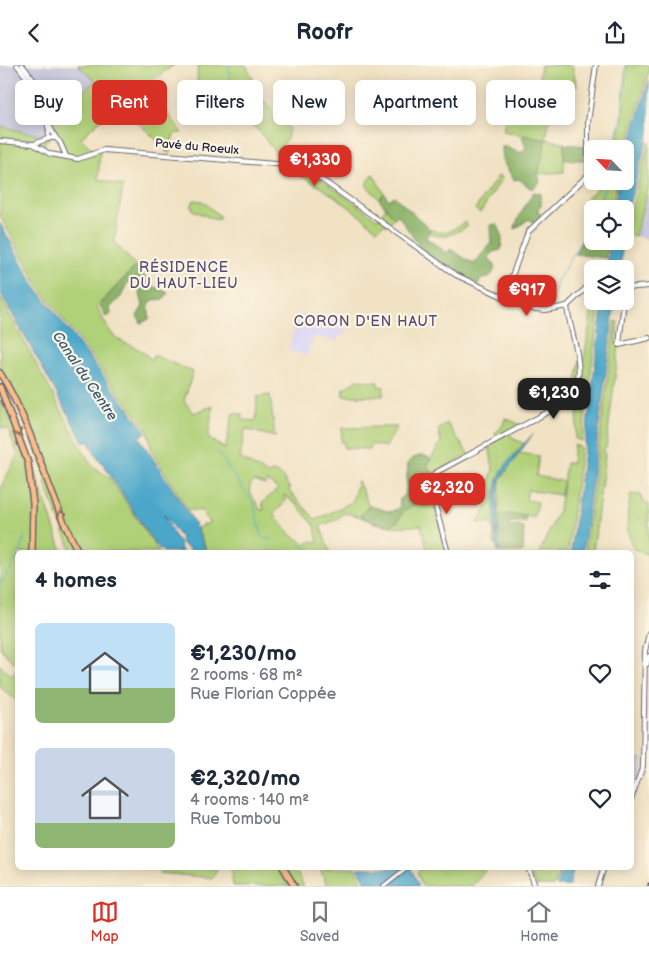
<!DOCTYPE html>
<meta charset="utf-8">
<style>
body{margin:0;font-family:"Balsamiq Sans",sans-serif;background:#f6f6f7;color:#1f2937;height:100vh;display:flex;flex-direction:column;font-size:19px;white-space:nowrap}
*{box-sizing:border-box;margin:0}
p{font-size:16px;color:#747a83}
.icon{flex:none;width:28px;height:28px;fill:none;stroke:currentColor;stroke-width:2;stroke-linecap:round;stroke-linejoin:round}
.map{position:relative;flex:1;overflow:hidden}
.panel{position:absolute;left:15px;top:485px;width:619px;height:320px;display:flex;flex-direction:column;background:#fff;border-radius:8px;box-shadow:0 2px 12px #0003}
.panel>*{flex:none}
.guide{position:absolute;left:15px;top:15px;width:620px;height:45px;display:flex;gap:10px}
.needle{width:32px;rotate:295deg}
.controls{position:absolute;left:584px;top:75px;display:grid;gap:10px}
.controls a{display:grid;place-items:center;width:50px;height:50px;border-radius:8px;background:#fff;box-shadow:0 2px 12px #0003;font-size:25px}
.price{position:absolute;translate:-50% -42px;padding:0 11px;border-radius:10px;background:#d93025;color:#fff;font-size:16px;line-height:32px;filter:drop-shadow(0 1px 2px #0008)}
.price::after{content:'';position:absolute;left:50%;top:30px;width:15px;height:11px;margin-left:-8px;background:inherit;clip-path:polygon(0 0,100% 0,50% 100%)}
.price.current{background:#222;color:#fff}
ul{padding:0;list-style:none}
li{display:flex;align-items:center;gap:15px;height:125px;padding:0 20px}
li span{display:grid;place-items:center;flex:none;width:140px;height:100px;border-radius:8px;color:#555}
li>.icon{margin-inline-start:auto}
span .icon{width:60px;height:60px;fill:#fffc;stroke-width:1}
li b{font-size:21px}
h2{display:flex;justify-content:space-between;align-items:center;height:60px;padding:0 20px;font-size:21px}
.chip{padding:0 18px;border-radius:8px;background:#fff;box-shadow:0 2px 12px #0003;font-size:18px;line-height:45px}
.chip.current{background:#d93025;color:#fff}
header{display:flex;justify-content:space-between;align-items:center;height:65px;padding:0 20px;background:#fff;font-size:22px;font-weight:700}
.menu{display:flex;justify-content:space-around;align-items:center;height:70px;border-top:1px solid #e0e1e3;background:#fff;font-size:14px;color:#747a83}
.menu a{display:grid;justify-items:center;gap:2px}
.menu .current{color:#d93025}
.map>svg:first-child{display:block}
.built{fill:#dbd6f7}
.industrial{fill:#c1c2dd}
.green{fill:#b1d179;stroke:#6a7a5a;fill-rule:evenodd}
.forest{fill:#8cb369;stroke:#576a52;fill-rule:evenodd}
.water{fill:#4ca7ca;stroke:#376482}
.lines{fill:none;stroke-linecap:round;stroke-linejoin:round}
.stream{stroke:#4ca7ca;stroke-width:1}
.minor-casing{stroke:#6a656b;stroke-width:6}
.major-casing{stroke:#6a656b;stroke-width:8}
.minor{stroke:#fff;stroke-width:4}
.major{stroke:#f9bd89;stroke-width:5}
.rail-casing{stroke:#22223b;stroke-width:3}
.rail{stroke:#fcf5e5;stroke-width:1;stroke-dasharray:4;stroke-linecap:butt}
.oneway{stroke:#8e7062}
.labels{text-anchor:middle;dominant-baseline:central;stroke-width:4.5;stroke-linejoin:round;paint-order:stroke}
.street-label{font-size:12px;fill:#22223b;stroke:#fcf5e5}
.neighbourhood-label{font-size:14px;letter-spacing:1px;fill:#564c74;stroke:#fcf5e5}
.water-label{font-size:14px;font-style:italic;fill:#335774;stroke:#fcf5e5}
</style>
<header><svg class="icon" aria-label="back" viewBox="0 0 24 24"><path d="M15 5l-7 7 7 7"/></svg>Roofr<svg class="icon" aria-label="share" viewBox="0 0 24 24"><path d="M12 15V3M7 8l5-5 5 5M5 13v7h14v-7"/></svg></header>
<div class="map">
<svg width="649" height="821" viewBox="0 0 649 821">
<rect width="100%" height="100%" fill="#fcf5e5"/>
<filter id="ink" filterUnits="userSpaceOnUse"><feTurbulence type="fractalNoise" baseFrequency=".02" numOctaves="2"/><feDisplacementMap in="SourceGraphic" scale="10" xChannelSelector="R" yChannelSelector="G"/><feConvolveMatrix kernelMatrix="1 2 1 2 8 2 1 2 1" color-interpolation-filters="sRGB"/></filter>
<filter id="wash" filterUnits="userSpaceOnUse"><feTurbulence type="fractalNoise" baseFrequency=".0096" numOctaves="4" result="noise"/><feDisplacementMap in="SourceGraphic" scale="20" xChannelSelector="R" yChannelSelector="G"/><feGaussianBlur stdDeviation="1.12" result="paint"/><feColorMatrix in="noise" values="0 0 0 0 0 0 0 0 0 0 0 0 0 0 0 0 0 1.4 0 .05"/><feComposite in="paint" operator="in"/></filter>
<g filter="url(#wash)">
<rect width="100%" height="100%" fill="#f1e2c4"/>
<polygon class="built" points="298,249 345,257 348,258 344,270 339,270 337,276 313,272 307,291 289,285"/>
<g class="industrial">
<polygon points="0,0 78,0 95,16 49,59 54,72 50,73 0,61"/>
<polygon points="648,130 649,130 649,175 636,171"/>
<polygon points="631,690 643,693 639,716 631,714"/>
</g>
<g class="green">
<path d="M78 0H174L147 19 182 68H177L173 71 171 88 166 87 165 83 118 39 81 73 95 88 100 86 98 114 123 121 114 177 136 201 97 241C102 252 107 264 115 272 127 281 142 282 151 295L153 291H156L193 307 184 336 194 348 213 341 208 373 225 384 233 348 242 349V355L256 356 257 332 270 330 275 372 245 364 240 393 267 409 273 407 282 411 290 424 289 426 316 455 352 437 358 416 369 441 391 447 400 442V434L406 428 408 398 411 394 423 390 431 394 441 376 438 365 447 358 469 390 433 409 427 401 417 407 416 428H427L433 435 448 487H428L421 460C405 462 384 463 370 456 360 452 354 449 344 448L336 455 320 461 330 487H208L197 463 209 458 203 446 188 445 152 387 148 366 40 224 0 151V61L50 73 45 77V85L56 89 59 87 61 79 49 65 48 59 95 16ZM254 416 266 420 267 416 278 424 262 438 264 445H260C256 434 243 425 254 416ZM284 430 297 440 315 461 318 478 312 476 306 479 291 470 274 449 285 437Z"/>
<polygon points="198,0 246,0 263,35 289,63 287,74 276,88 258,65 217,38 218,19 197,17"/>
<polygon points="541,0 572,0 577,22 555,19 546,74 564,78 564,107 538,109 546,75 503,66 507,42 533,45"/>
<polygon points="626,0 649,0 649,6 625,88 625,84 613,84 622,56"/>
<polygon points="649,77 649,121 635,171 627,169 632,140"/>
<path d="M290 101 316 111 377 154 386 143 394 153 386 161 384 159 377 165C351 142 321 120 289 105Z"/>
<polygon points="373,109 384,128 379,134 366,120"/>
<polygon points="498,111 502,113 501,115 480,148 475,144"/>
<path d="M601 116H617L613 137 610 135 600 139 598 144H592V158C569 132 593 137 601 116Z"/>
<polygon points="194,135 202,136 219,150 219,154 216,155 194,146 191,141"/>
<path d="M464 157 468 161C453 169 444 176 428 167L430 164C444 171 452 166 464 157Z"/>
<polygon points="0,232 91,400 110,413 159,487 72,487 46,421 45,408 23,354 0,308"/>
<polygon points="597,236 600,236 582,376 575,374 579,337 574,327 580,295 584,294 593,239"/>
<polygon points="615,256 618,257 616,278 619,280 606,383 603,386 605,390 593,487 585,488"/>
<polygon points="356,315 378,317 378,321 384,322 383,331 343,331 344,324 351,318 355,319"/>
<polygon points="0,334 32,396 62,487 18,488 17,601 0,583 0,424 18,390 8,364 0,362"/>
<polygon points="505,353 523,361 510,368 512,373 525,379 498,415 496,434 497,480 494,479 493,459 477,458 491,437 492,425 488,421 493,404 489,379 497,375 495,369 503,360"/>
<polygon points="382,362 397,362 386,382 371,379 370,384 344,383 344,377 341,377 342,363"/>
<polygon points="574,380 581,382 568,487 540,487 559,444 566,398 572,398"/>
<polygon points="519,388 539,391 536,411 563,416 561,430 528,425 526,435 538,437 534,453 523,450 498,450 500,415"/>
<path d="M631 429 640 430 644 438 649 439V490L634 484C624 466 627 449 631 429Z"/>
<polygon points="0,600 12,611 17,604 17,636 0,622"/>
<polygon points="161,802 217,802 217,803 213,813 159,808"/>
<polygon points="477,802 477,805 487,803 472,821 422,821 417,807 420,805 419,803"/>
<polygon points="231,803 294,803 304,821 233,821"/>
<polygon points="320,803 355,803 364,821 327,821"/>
<polygon points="541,803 560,803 554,821 535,821 531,810"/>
</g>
<g class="forest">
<path d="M525 70 546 75 538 109 540 117 534 123H530L519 114 514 115 503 97 502 82C510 81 515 89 523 87L526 82 522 73Z"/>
<polygon points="564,79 584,81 584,95 564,95"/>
<path d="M534 127 541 129V141L537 145 541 150 533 157 529 154 515 164C514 159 529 133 534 127Z"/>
<path d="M384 128 389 135 394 131 430 164 426 173 447 188 450 184 474 199 491 178 490 160 497 159C502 168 503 175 501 185L492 187 489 193 495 200C494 210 490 213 481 214L478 220 456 210 424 188 398 150 394 153 379 134Z"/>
<polygon points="592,158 592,176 608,176 606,193 575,189"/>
<path d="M136 201 153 221 168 228 164 234 153 235C146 242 150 245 149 254L141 258 137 251 143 241 137 216 133 213 126 220 121 232 110 243 111 249 108 252 105 251 100 240Z"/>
<path d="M423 390 431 394 427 401 432 408 428 415 431 435 430 440 425 441 416 438 404 446 397 457 391 460 370 456 360 450 369 441 391 447 400 442V434L406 428 408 398 411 394ZM421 405 426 427 417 428 416 408Z"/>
<polygon points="510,449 526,452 525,457 509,457 509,461 524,462 523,487 499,487 498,450"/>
</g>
<g class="water">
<polygon points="649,15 649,68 629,139 625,164 625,144 614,144 619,116 625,116 625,96"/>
<polygon points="0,158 34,220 146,367 139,372 192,454 207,487 193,487 182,478 181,473 163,449 177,476 179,476 182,487 163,487 155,479 101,396 99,396 88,376 84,378 0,227"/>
<polygon points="610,176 623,176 620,204 607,204"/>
<polygon points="603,236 615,236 583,487 571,487"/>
<path d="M533 369 500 415 497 434 499 487H497C496 465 490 434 499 412 506 396 522 382 533 369Z"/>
<polygon points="358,803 411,803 419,821 368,821"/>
<polygon points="562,803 574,803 569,821 556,821"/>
</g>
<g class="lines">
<g class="stream">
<polyline points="228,0 233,28 243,52"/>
<polyline points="615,84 622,56 626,0"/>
<polyline points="598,144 606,116"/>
<polyline points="553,236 557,216 592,158"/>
<polyline points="217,386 254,440 262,472"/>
<polyline points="264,474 271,474"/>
<polyline points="299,479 316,488"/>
<polyline points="21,488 24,471"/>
<polyline points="0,520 18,492"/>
</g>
</g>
</g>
<g filter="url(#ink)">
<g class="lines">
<defs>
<g id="minor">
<polyline points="17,0 41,31 49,66 48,74"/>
<polyline points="22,0 43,27 50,62 56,73"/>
<polyline points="0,76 33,79 50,89 78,94 104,85 288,100 310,108 325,117 456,210 527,243 545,245 567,241 586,223 592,220"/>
<polyline points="36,78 50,73 56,73 60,77 66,91"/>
<polyline points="625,223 649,221"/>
<polyline points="504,233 528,167 588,110 588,57 596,0"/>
<polyline points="624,236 619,280 649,273"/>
<path d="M448 488 430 421V413L435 408 563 339C594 313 570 273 567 241"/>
<polyline points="647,599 649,591"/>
<polyline points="631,734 643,701 645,586 649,568"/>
<polyline points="528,802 535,821"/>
<polyline points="384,821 408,802"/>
<polyline points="598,821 604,802"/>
</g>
<g id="major">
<path d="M0 308C35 364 47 430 79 488"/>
<polyline points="0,322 28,398 33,439 32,488"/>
<polyline points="283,802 294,821"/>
</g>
</defs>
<use href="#minor" class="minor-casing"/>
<use href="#major" class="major-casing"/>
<use href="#minor" class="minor"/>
<use href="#major" class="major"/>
<defs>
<polyline id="rail" points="649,821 649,819"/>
</defs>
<use href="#rail" class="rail-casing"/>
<use href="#rail" class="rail"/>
</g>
<defs><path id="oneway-chevron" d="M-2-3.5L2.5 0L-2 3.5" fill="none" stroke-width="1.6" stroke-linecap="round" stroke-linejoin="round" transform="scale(1.25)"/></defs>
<g class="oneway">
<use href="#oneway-chevron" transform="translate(18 368) rotate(69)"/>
<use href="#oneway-chevron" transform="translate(61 449) rotate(-111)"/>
</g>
</g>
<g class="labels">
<g class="street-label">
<text transform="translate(197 82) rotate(5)">Pavé du Roeulx</text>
</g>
<g class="neighbourhood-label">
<text x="184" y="202">RÉSIDENCE<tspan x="184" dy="16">DU HAUT-LIEU</tspan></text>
<text x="366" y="256">CORON D'EN HAUT</text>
</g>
<g class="water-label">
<text transform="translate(85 311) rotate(56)">Canal du Centre</text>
</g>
</g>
</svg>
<div class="controls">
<a><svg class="needle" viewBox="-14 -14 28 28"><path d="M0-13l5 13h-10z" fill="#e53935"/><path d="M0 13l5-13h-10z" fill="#747a83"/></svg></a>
<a><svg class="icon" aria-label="locate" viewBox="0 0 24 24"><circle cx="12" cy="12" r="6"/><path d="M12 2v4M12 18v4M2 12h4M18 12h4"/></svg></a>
<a><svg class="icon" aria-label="layers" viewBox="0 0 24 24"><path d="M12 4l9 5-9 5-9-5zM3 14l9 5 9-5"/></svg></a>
</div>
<b class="price" style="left:315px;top:122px">€1,330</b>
<b class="price" style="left:527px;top:252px">€917</b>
<b class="price current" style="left:554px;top:355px">€1,230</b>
<b class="price" style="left:447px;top:450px">€2,320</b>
<div class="guide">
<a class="chip">Buy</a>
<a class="chip current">Rent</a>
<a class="chip">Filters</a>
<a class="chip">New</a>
<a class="chip">Apartment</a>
<a class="chip">House</a>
</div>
<section class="panel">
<h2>4 homes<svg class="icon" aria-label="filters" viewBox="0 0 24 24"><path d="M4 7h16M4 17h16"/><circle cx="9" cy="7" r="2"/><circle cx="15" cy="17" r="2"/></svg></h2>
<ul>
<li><span style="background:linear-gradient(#bfe0f5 65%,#8fb573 0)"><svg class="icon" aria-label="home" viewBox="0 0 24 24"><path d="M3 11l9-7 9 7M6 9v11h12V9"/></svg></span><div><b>€1,230/mo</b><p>2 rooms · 68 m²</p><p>Rue Florian Coppée</p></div><svg class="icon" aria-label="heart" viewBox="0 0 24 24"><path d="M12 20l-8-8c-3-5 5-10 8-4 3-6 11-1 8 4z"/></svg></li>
<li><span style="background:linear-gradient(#c9d6e8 75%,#8fb573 0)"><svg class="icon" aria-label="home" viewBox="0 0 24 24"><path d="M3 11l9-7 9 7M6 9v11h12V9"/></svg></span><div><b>€2,320/mo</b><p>4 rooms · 140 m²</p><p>Rue Tombou</p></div><svg class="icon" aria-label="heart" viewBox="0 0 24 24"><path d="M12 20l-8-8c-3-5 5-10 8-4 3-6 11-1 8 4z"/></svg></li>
</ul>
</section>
</div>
<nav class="menu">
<a class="current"><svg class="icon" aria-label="map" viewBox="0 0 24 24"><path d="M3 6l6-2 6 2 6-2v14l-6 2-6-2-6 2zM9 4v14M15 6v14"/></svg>Map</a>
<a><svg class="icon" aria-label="saved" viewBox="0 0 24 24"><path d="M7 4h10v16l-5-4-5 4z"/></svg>Saved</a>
<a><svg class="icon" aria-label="home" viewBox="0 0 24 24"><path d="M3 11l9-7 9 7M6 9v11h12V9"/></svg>Home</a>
</nav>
